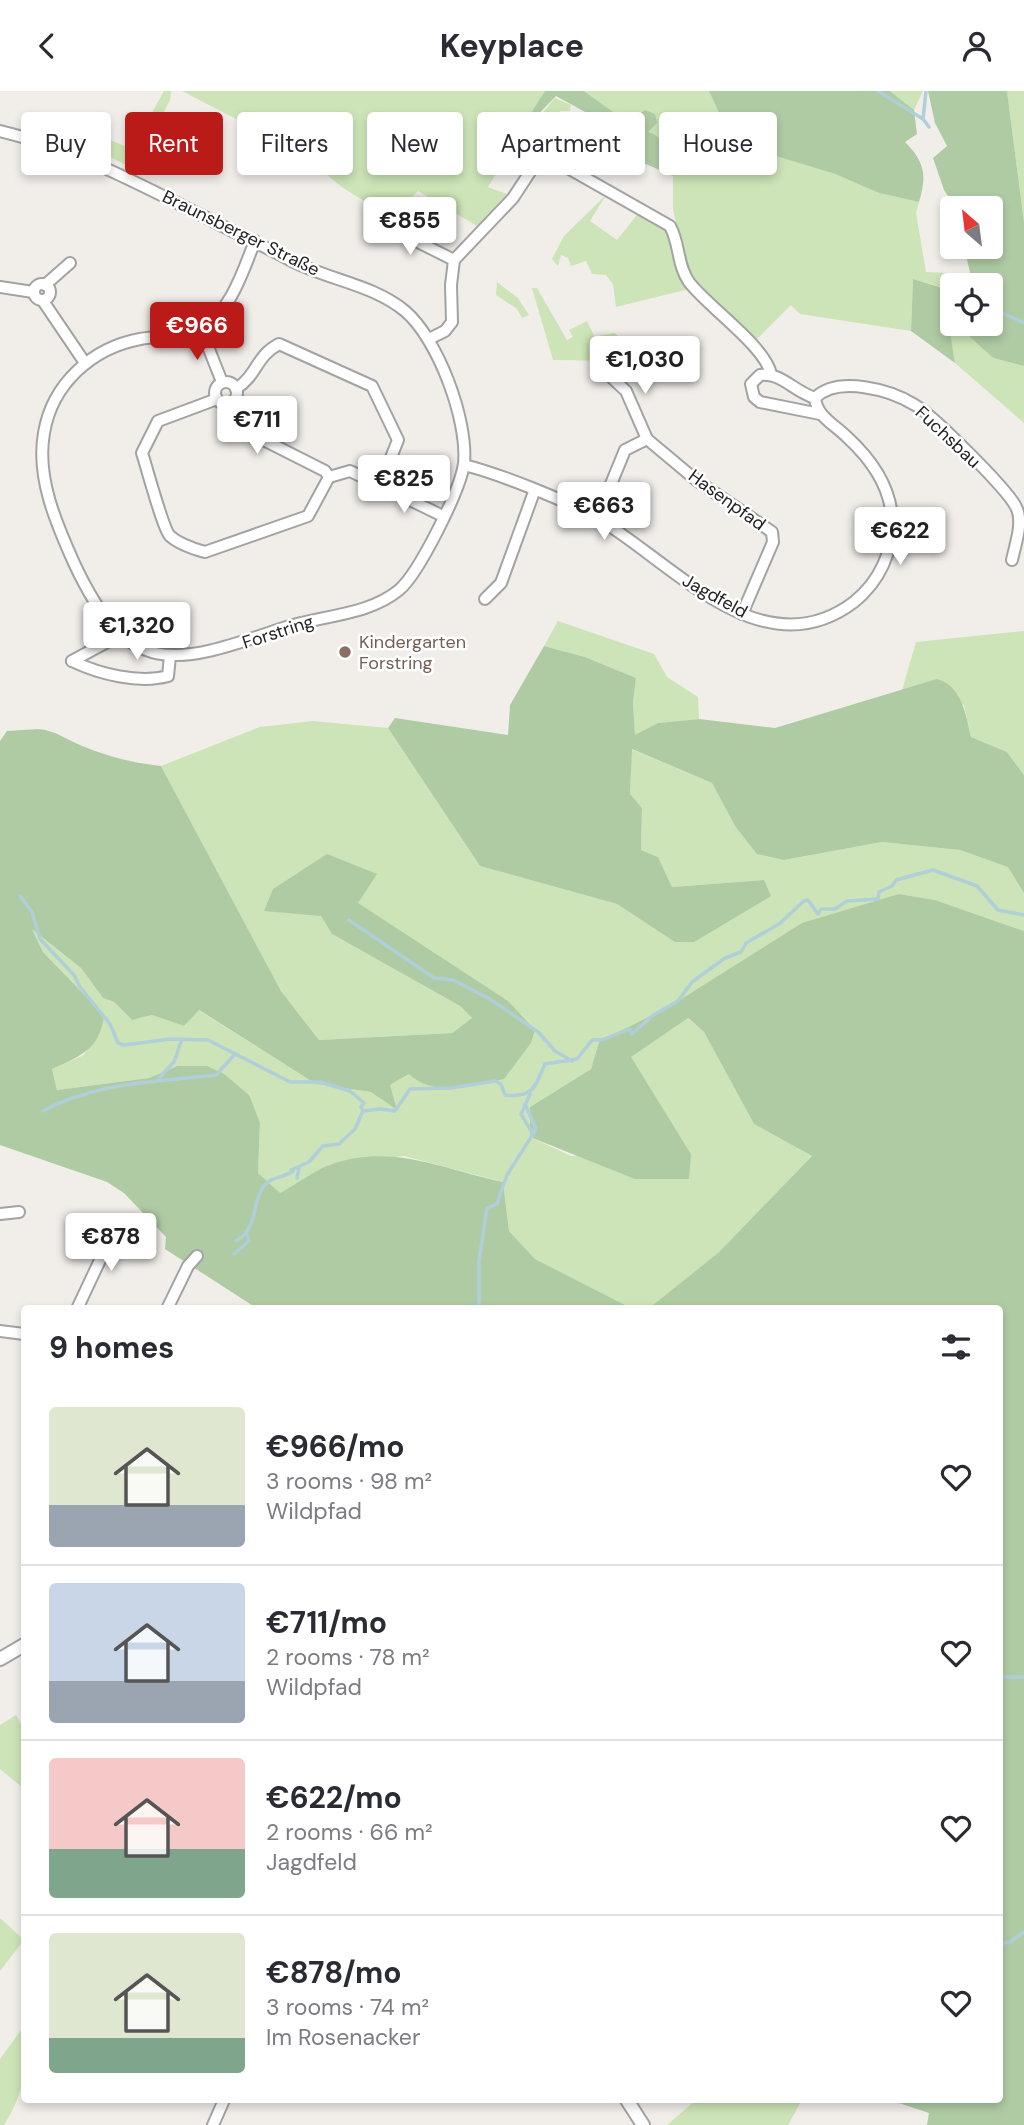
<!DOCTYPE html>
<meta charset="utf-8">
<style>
body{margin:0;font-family:"DM Sans",sans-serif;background:#f2f2f3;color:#2b2b33;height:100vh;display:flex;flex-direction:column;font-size:26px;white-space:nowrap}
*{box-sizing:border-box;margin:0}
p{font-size:23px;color:#7c7c81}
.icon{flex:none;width:38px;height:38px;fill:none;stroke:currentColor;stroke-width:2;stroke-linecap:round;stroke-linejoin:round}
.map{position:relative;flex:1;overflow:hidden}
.details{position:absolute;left:21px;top:1214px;width:982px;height:798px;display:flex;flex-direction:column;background:#fff;border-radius:7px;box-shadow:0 4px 10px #0003}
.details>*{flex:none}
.top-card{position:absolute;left:21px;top:21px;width:984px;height:63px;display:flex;gap:14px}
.needle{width:46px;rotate:332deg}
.fabs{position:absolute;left:940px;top:105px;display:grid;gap:14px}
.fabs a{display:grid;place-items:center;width:63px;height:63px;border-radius:7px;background:#fff;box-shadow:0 4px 10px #0003;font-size:35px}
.price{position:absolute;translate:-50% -60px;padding:0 16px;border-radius:7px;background:#fff;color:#222;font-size:23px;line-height:46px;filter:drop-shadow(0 2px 4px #0008)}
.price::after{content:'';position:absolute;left:50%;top:42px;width:21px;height:16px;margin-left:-10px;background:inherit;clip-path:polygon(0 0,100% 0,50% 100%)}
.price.current{background:#ba1b19;color:#fff}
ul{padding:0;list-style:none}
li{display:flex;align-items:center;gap:21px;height:175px;padding:0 28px}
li+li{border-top:2px solid #e1e1e2}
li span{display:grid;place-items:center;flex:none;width:196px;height:140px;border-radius:7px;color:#555}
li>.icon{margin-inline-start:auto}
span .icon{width:84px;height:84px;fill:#fffc;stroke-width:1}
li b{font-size:30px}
h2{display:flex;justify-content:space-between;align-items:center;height:84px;padding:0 28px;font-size:30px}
.tag{padding:0 24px;border-radius:7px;background:#fff;box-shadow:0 4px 10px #0003;font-size:24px;line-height:63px}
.tag.current{background:#ba1b19;color:#fff}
header{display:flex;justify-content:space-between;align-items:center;height:91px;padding:0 28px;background:#fff;font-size:32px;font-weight:700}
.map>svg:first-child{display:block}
.grass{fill:#cce4b7}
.forest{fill:#afcba4}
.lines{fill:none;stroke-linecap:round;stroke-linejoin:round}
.stream{stroke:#b0cfd9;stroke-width:3.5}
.minor-casing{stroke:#a3a3a3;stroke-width:14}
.tertiary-casing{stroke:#a3a3a3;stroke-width:16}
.minor{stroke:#fff;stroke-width:10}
.tertiary{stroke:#fff;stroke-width:12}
.education-dot{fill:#8d6e63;stroke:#fff;stroke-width:2.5}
.labels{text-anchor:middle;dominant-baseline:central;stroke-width:5;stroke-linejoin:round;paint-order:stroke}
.street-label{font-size:18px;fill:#222;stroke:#fff}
.education-label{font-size:18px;fill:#785e54;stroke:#fff;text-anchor:start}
</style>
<header><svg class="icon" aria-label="back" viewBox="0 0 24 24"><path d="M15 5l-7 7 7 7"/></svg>Keyplace<svg class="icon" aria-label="person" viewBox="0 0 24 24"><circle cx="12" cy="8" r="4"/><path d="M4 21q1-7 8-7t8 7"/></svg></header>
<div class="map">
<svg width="1024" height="2034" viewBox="0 0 1024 2034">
<rect width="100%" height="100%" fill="#f1eeea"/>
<g class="grass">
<polygon points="164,0 171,0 170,9 134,78 78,50 80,44 103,46 132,58"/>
<polygon points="182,0 546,0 488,96 507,103 477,135 418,100 392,127 343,97 298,60"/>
<polygon points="584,0 709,0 734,52 835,83 879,102 919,111 916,122 926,181 968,183 973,194 952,194 952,233 973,233 971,246 993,267 1024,275 1024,332 955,272 942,196 913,188 911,240 800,223 791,214 754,251 689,181 673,119 673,65 633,28 616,23"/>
<polygon points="890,0 923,0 914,19"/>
<polygon points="1007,0 1024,0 1024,131"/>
<polygon points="555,7 571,14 570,20 560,20 557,26 562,29 555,30 541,24"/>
<polygon points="554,38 555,46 541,68 520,57 525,47 529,49 527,52 543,59"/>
<polygon points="606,104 590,130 617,149 637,124 632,119 666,137 689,198 616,216 613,193 606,184 592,183 586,170 571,175 568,167 561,164 558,175 552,168 564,145"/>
<polygon points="497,191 518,207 529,224 522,227 517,218 496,204"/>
<polygon points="532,197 537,197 567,249 573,246 569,239 587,230 595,246 614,242 618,245 610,254 611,270 553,269"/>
<polygon points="558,530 654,563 667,586 698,606 699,628 658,632 635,645 633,612 636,587 585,566 544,555"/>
<polygon points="1024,540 1024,684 1007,661 971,646 964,614 902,599 916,551"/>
<polygon points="313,630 388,637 480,775 617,813 676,851 764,789 672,796 658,766 641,759 642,717 630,704 631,658 712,692 735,735 784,769 882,751 960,759 1009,776 1024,802 1024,840 935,809 899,803 599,951 591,978 530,1016 530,1046 571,1065 691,1063 630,965 687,927 704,941 754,1033 812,1065 719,1161 648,1218 633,1218 535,1168 509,1140 503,1091 404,1065 331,1073 280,1103 258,1082 260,1032 177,975 149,987 57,999 52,978 84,964 104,924 43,861 31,836 81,877 103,907 114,911 132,929 152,924 184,935 198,919 316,993 371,1001 396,1018 390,994 409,983 518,968 531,952 508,910 439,867 321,825 332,843 460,915 472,927 452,942 319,949 281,900 161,675 260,636"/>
<polygon points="16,1624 24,1639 24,1698 0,1678 0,1634"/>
<polygon points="0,1827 24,1849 0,1880"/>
<path d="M24 1935C29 1972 24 2003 4 2034H0V1968Z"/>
<polygon points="696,2009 802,2009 788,2034 667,2034"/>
</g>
<g class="forest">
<path d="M545 0H584L616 23 632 28 645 19 655 23 657 32 648 41C667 47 673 66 673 85L574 41 585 21 556 5 516 46Z"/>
<path d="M709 0H890L914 19 917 43 905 51C925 71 927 85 919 111L879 102 835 83 733 52Z"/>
<polygon points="928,0 1007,0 1024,131 1024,275 993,267 970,246 973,233 990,233 990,194 973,194 964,156 990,156 990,117 956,117 944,99 933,67 947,55 935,32"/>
<path d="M701 24C712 30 720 44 717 57L708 62 699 61 690 49V32Z"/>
<polygon points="913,188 943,197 955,272 911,240"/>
<path d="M544 555 585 566 636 587 633 612 635 644 658 632 699 628 775 637 937 588C962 595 966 624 971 646L1007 661 1024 684V802L1008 776 960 759 882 751 784 769 757 763 735 735 712 692 632 658 630 703 642 717 641 759 658 766 672 796 764 789 771 805 694 851H675L617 813 480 775 388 637 395 627 508 644 510 614Z"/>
<path d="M38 638C56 639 68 650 85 656 109 666 134 672 161 675L281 900 319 949 452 942 472 927 460 915 332 843 321 825 264 820 273 798 327 763 377 783 358 812 508 910 535 939 531 952 504 988C475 994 433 1007 409 983L390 994 397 1019 371 1001 316 993 199 919 184 935 152 924 132 929 114 911 103 907 81 877 32 838 43 861 104 924C100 958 81 965 52 978L57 999 149 987 177 975H207L224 983 249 1004 260 1032 258 1082 280 1102C297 1093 315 1079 332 1073 394 1052 444 1079 503 1091L509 1140 535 1168 633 1218H258L165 1158 166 1146 124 1102 107 1091 0 1054V650L7 640Z"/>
<polygon points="899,803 935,809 1024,840 1024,2034 927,2034 929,2022 899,2012 898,2009 999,2009 999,1218 648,1218 719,1161 812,1065 754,1033 704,941 688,927 631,966 691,1063 689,1088 635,1088 530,1046 530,1016 591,978 599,951 672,914 802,832"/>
</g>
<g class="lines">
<g class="stream">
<polyline points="878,0 923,28 929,36"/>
<polyline points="923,28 926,0"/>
<polyline points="990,216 1024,232"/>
<polyline points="20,805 32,821 40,848 74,884 80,896 110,933 118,952 124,954 171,948 208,949 290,991 320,991 350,1000 364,1012 361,1016 363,1020"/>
<polyline points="349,829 434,887 453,889 490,908 538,941 555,960 572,970"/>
<polyline points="160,986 174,971 182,948"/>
<polyline points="525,1013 536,1038 533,1043"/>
<path d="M43 1020C96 991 157 991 216 984L235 963"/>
<path d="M291 1079 309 1071 323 1055 339 1053 355 1038 363 1020 380 1018 395 1020 410 998 451 997 495 990 501 993 505 1004C535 1007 535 995 545 973L577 968 592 949H602L629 938 632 943 652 925 678 910 692 891 725 867 741 861 746 852 779 833 804 810 808 809 818 823 821 818H835L847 810 878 808 879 801 892 795 896 789 933 779 977 795 998 819 1024 824"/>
<polyline points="297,1087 299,1077"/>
<path d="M236 1150C258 1138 251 1115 263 1096 271 1085 284 1087 293 1080"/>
<polyline points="234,1163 249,1150 247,1144"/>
<polyline points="479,1218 479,1170 487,1117 497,1113 507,1084 533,1043 521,1023 530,1003"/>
<polyline points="999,1586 1024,1586"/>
<polyline points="999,1853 1010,1851 1024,1841"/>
</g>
<defs>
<g id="minor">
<path d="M0 40C72 57 139 93 205 126 233 141 262 154 290 169 328 189 372 193 405 220 438 248 468 329 464 372 461 398 419 482 399 499 366 526 319 524 280 538 173 575 128 588 74 472 56 432 36 386 44 342 52 293 92 257 140 248 160 244 184 247 202 237 231 220 243 180 255 150"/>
<polyline points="380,132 454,169"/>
<circle cx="42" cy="201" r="8"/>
<polyline points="45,194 70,172"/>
<polyline points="0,196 33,201"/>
<polyline points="43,210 85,272"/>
<polyline points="201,238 222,291"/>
<path d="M431 247 445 240 452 231 451 194 454 169 513 107 532 78 543 74 566 76 670 135C680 153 677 174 689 191 708 216 765 255 771 283"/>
<polyline points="611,286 626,300 647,348"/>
<circle cx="226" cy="302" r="11"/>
<path d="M236 298C259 282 255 266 279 253L372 295 398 349 380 394"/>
<path d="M815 307C838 284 891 299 915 314 933 324 1008 399 1016 416 1024 431 1015 454 1012 469"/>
<path d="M815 307C793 300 781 281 760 284L751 293 754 306 760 311 820 323"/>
<path d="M217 308 158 330 142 362C147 377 163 438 170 445 179 453 194 458 205 461L308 425 329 386"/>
<polyline points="230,312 242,338 325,380 329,386"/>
<path d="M464 374C500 383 565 409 597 427 671 470 762 581 854 511 879 491 894 460 892 427 890 395 871 368 847 346 834 333 817 326 815 307"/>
<polyline points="329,386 350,380 443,425"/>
<polyline points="597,427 625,359 647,348 696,389 772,441 773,451 742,523"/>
<polyline points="485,508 501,492 534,401"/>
<path d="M72 570C99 583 139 593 168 585L170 565"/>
<polyline points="72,570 107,551 117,540"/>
<polyline points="0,1123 19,1121"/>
<polyline points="77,1218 117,1133"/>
<polyline points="167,1218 188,1175 197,1165"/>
<polyline points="0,1240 24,1243"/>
<polyline points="213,2034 224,2009"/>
</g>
<g id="tertiary">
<polyline points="0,1568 24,1554"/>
<polyline points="627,2009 643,2034"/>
</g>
</defs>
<use href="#minor" class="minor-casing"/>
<use href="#tertiary" class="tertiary-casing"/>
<use href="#minor" class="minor"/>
<use href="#tertiary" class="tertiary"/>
</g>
<circle class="education-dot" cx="345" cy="561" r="7"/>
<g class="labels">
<g class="street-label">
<text transform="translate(241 142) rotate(26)">Braunsberger Straße</text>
<text transform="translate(948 346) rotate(43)">Fuchsbau</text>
<text transform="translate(727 409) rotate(36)">Hasenpfad</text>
<text transform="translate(715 505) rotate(29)">Jagdfeld</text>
<text transform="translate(278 541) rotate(-18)">Forstring</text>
</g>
<g class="education-label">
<text x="359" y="551">Kindergarten<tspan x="359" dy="21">Forstring</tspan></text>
</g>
</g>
</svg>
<div class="fabs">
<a><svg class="needle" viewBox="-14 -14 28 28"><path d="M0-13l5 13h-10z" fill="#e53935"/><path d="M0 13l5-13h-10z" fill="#7c7c81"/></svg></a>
<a><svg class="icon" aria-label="locate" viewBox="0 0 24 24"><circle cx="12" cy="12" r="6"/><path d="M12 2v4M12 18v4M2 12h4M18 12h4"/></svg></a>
</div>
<b class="price" style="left:410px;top:166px">€855</b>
<b class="price current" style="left:197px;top:271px">€966</b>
<b class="price" style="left:645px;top:305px">€1,030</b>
<b class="price" style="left:257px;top:365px">€711</b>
<b class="price" style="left:404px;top:424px">€825</b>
<b class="price" style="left:604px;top:451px">€663</b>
<b class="price" style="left:900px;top:476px">€622</b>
<b class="price" style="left:137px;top:571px">€1,320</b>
<b class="price" style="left:111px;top:1182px">€878</b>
<div class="top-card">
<a class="tag">Buy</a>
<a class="tag current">Rent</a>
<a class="tag">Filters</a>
<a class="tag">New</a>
<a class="tag">Apartment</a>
<a class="tag">House</a>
</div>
<section class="details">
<h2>9 homes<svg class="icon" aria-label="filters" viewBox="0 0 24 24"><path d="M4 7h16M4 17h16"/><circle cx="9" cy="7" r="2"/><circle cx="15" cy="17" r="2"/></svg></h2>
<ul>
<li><span style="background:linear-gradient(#dfe7d0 70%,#9aa5b1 0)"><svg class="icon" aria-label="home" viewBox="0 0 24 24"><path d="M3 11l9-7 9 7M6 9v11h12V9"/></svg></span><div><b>€966/mo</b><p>3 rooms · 98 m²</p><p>Wildpfad</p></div><svg class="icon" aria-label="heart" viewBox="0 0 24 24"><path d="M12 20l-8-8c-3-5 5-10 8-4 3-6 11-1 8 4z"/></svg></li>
<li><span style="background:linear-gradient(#c9d6e8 70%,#9aa5b1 0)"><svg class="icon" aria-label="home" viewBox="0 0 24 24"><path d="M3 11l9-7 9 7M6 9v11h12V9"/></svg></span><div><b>€711/mo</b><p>2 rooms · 78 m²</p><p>Wildpfad</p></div><svg class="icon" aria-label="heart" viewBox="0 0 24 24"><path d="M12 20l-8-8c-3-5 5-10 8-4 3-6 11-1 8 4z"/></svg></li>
<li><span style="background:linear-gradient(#f6c9c9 65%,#7fa58c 0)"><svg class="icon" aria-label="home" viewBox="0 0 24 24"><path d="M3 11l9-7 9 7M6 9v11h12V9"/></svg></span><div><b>€622/mo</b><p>2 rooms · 66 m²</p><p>Jagdfeld</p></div><svg class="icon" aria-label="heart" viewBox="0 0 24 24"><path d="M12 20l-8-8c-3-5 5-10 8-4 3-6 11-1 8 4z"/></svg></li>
<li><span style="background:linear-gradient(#dfe7d0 75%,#7fa58c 0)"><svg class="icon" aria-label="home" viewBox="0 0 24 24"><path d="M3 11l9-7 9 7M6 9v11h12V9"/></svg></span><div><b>€878/mo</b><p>3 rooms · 74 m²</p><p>Im Rosenacker</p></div><svg class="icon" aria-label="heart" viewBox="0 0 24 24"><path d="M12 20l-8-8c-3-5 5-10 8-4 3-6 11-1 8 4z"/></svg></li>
</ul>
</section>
</div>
